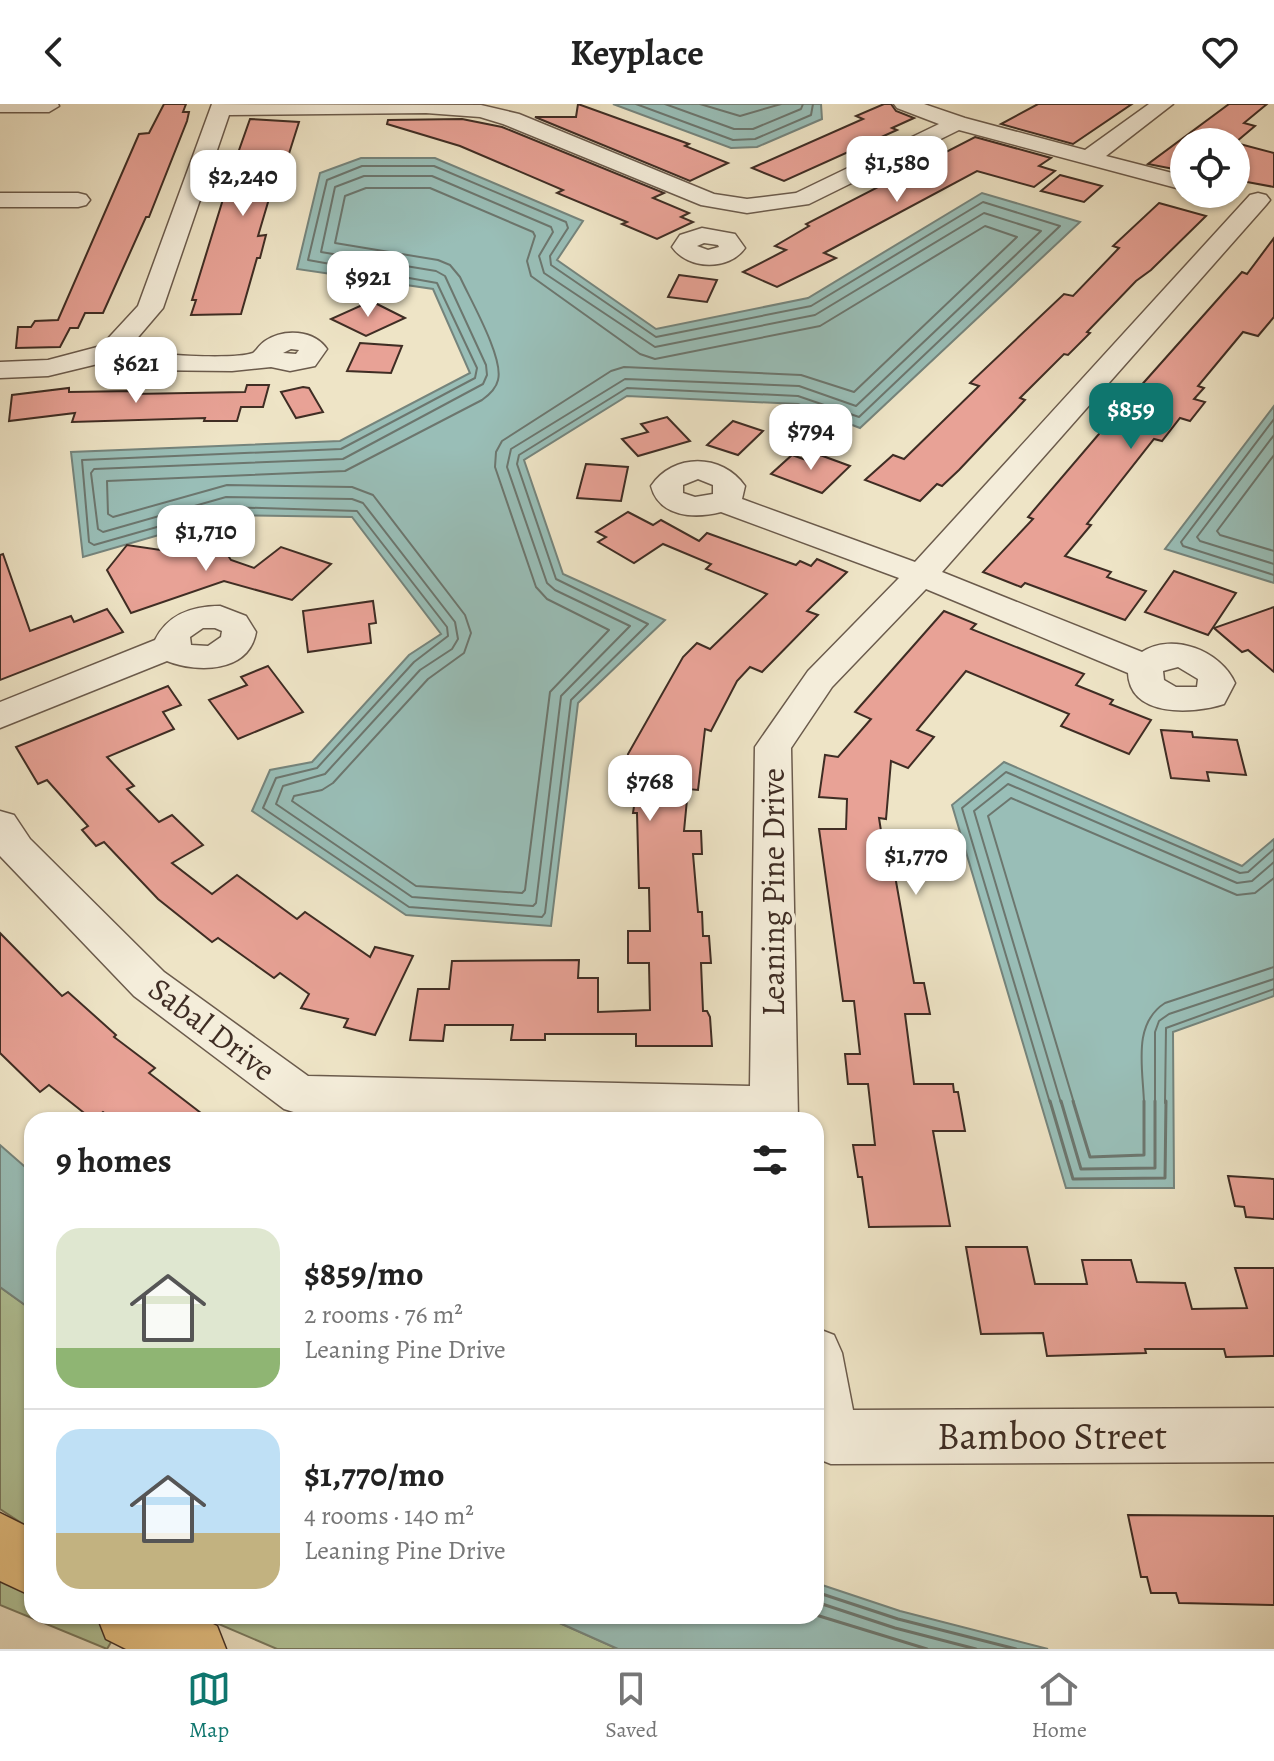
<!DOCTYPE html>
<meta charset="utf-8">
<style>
body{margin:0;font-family:Alegreya,serif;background:#f2f2f2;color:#222;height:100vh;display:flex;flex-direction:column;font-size:30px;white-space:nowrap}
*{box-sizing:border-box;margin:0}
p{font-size:26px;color:#767676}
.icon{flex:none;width:44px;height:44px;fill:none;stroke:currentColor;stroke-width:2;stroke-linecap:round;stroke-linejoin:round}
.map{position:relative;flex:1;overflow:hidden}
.sheet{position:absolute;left:24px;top:1008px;width:800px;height:512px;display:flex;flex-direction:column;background:#fff;border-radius:24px;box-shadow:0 2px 6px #0004}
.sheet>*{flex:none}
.controls{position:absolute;left:1170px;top:24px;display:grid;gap:16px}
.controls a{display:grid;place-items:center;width:80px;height:80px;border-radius:50%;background:#fff;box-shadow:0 2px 6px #0004;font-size:40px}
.price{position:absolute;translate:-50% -68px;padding:0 18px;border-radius:16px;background:#fff;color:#222;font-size:26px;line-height:52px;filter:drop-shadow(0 2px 4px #0008)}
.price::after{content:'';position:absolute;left:50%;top:48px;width:24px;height:18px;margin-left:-12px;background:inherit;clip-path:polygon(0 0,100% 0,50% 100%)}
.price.current{background:#0f766e;color:#fff}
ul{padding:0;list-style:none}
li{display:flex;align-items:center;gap:24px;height:200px;padding:0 32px}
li+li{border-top:2px solid #e0e0e0}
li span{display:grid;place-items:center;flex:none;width:224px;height:160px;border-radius:24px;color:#555}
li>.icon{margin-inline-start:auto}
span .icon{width:96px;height:96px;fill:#fffc;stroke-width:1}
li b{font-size:34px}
h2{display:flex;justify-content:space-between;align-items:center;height:96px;padding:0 32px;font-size:34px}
header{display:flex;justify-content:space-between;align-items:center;height:104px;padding:0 32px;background:#fff;font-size:36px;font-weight:600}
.dock{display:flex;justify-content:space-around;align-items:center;height:112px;border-top:2px solid #e0e0e0;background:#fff;font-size:22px;color:#767676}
.dock a{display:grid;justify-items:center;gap:4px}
.dock .current{color:#0f766e}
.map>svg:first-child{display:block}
.green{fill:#b2c59a;stroke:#78795f;stroke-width:2}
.water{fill:#99beb7;stroke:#75847c;stroke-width:2}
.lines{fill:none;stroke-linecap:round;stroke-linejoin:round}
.shore-far1{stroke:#6c766e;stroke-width:2}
.shore{stroke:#6c766e;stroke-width:3}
.building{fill:#e8a296;stroke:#3f2d24;stroke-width:2}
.minor-casing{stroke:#6b5b4c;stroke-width:3}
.highway-casing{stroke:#3f2d24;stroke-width:3}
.minor{fill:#f4edda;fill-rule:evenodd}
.highway{fill:#e7c283;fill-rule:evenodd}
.labels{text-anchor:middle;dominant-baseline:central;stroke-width:8;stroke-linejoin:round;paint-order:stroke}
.street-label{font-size:32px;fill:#3f2d24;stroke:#f4edda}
.near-street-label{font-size:38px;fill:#3f2d24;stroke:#f4edda}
</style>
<header><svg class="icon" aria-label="back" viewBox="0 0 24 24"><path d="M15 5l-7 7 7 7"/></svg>Keyplace<svg class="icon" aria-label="heart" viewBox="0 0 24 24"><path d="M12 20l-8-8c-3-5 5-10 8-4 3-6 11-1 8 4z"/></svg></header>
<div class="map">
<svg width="1274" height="1545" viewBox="0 0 1274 1545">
<rect width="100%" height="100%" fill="#eee4c6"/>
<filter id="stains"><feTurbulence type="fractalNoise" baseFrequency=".0025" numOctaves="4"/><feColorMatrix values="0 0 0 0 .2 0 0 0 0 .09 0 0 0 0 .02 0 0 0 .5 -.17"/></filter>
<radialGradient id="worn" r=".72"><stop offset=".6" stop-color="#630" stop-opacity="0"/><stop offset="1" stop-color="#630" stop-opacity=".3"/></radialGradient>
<g class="green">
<polygon points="0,1183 32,1206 32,1426 0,1405"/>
<polygon points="0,1457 32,1478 32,1512 90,1512 117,1528 107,1545 0,1501"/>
<polygon points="200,1512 544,1512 618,1545 277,1545"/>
</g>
<g class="water">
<polygon points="613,0 821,0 822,15 757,43 731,44"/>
<polygon points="361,54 435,54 583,117 557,156 656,225 808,194 982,89 1080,118 860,324 798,300 627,292 524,356 563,470 665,516 578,599 551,822 406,811 252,707 270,666 312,658 409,551 441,530 352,413 228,411 83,453 71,348 340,337 470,269 433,185 297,165 320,69"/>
<polygon points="1274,302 1274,479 1165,445"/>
<polygon points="1004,658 1242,762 1274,735 1274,892 1173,928 1174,1084 1066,1084 952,701"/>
<polygon points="0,1041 32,1069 32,1206 0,1183"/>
<polygon points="816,1479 900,1507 1048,1545 618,1545 544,1512 816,1512"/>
</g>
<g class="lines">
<g class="shore-far1">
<polyline points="636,0 733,36 755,35 811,11 813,0"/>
<polyline points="665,0 734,25 753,25 801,5 803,0"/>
<polyline points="700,0 740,12 781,0"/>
<polygon points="362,62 434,62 566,118 568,124 550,152 551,161 656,233 811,202 983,98 1060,122 859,313 798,292 627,284 519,351 517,360 556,475 648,520 571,596 545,809 542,813 409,803 263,704 276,674 317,664 414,558 448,532 447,523 357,407 227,403 94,441 89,438 82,356 341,345 475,274 477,264 437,179 308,156 327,76"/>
<polygon points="364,72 432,72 551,123 553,128 539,152 544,169 655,243 815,211 984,109 1041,127 856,302 799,282 625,275 511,345 507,363 547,479 555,486 630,522 561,592 536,799 533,802 412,793 276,700 283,682 325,670 420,566 452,545 458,535 455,518 363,399 352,395 226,393 103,428 98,425 91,369 94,365 343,355 483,280 487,271 486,261 445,172 436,167 321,148 335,83"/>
<path d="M366 84H430L533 128 535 132 527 157 531 172 640 250 655 255 820 222 985 122 1017 133 854 288 801 271 624 263 611 267 502 337 496 348 495 363 536 483 547 495 609 526 550 588 525 786 522 789 416 782 292 697 294 692 322 686 333 679 428 575 464 549 471 529 465 511 373 391 352 383 227 381 113 413 108 410 107 377 345 367 482 296C489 291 496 285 498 276 504 254 470 195 460 173L450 161 438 156 335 139 345 92Z"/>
<polyline points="1274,315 1181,438 1183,442 1274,471"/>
<polyline points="1274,331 1197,433 1200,437 1274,460"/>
<polyline points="1274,351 1217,427 1220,431 1274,447"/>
<polyline points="1050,999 962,704 1006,668 1240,769 1248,768 1274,745"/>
<polyline points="1061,999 974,707 1008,680 1237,779 1252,777 1274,758"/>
<polyline points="1074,999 988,712 1011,694 1237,791 1255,789 1274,774"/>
<path d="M1144 999C1143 964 1132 920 1165 899L1274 863"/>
<polyline points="1155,999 1155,928 1159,917 1169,910 1274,875"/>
<polyline points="1165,999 1166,924 1274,885"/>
</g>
<g class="shore">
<polyline points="1050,997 1073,1075 1165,1074 1166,997"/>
<polyline points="1061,997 1081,1065 1155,1064 1155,997"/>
<polyline points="1073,997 1090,1053 1144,1051 1144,997"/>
<polyline points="816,1488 898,1515 1016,1545"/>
<polyline points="816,1498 895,1524 976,1545"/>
<polyline points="816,1511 927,1545"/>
</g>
</g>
<g class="building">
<polygon points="164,0 186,0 183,8 189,8 187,17 149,113 146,113 103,209 85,209 78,224 70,224 60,243 16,244 18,223 31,223 35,217 58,216 139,30 149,29"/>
<polygon points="578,0 689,40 685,42 728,59 690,77 535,13 576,13"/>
<polygon points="884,0 891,0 896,7 914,14 892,24 897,26 784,77 752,64 863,15 856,12"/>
<polygon points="1038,0 1132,0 1073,40 1001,20"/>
<polygon points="1229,0 1267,0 1244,19 1255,22 1236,38 1184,38 1184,67 1148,60"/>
<polygon points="250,15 299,18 280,78 274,78 258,132 266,131 260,154 257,154 241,210 191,211 196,196 192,196 232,66"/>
<polygon points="462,15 502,23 664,89 653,94 689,109 681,113 693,118 657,135 622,120 627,118 557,89 563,86 460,42 387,20 388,16"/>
<polygon points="975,33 1051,54 1039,62 1055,67 1034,83 977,67 824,149 836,154 777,183 743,168 786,146 775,142 809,122 806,120"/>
<polygon points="1236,39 1274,49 1274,83 1236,76"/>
<polygon points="1060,71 1102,82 1084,98 1041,87"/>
<polygon points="1159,99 1206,112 1151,166 1136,177 1087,228 1090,229 1068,251 1064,250 1020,294 1025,296 959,366 942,382 937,380 920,397 865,376 893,351 904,355 979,282 970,279 1064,190 1073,192 1119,144 1113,142"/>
<polygon points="1274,134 1274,213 1258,232 1243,228 1198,282 1204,284 1194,295 1205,298 1190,317 1180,314 1162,337 1154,335 1087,420 1091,421 1065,452 1111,468 1107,473 1146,487 1125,516 1025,479 1021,483 983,468 1033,415 1028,413 1122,303 1242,168 1247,170"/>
<polygon points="679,171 717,176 707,198 668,193"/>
<polygon points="371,197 405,214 366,232 331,215"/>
<polygon points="360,239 402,242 391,269 347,267"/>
<polygon points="247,281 269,281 263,303 241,303 237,317 204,317 205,314 72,318 75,309 9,317 12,291 69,284 69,288 132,287 132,290 245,288"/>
<polygon points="303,283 309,284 323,308 296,314 281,288"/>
<polygon points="667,313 690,337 638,352 622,335 648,328 641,320"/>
<polygon points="733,317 763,327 738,351 707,341"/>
<polygon points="792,351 812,358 820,351 850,362 822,389 771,370"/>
<polygon points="586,360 628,363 621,397 577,394"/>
<polygon points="628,408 653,421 661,416 699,437 707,429 796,461 800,457 811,462 817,455 847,468 807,507 818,511 762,568 750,563 737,577 711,627 705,625 698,686 688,685 684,727 701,727 702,750 693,750 698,808 702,808 703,832 709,832 711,859 701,859 703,907 707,907 710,913 712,942 636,942 636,930 545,930 545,936 511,936 513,921 445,921 443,937 410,936 418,885 449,885 452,857 579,856 578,874 598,874 598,908 650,906 649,859 628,859 628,827 650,827 649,784 639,784 637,709 633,709 637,682 624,681 628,650 683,553 697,539 710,545 767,490 706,465 711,460 663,440 634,459 598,438 606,433 596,428"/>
<polygon points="218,437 231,456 254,464 281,443 331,460 292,496 224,477 131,509 107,466 127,441 181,449"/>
<polygon points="3,450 30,527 71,512 74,518 107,505 123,528 0,576 0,451"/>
<polygon points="1174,467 1236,489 1208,531 1145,508"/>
<polygon points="373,497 376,519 369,520 371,539 308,548 303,507"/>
<polygon points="1274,503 1274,568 1248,546 1242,548 1214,524"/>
<polygon points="944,507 976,520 971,525 1084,570 1076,581 1113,596 1110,600 1151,616 1129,650 1061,622 1069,610 966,567 917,626 934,633 908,664 891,657 886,715 879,714 887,766 894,766 914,879 924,879 930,910 905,910 914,980 953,980 954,988 958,988 965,1027 933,1027 950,1122 869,1123 862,1073 858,1073 853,1041 875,1041 868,980 848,980 845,950 860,950 854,897 843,897 819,725 846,725 847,695 819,693 825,651 838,653 871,615 855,608"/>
<polygon points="268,562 303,608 238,635 209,596 247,581 241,573"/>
<polygon points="168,582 181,601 163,608 174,625 107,653 134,682 127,685 159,718 172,711 203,741 172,759 212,790 237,771 297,815 305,808 370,853 375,843 413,852 375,931 344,923 348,915 301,904 309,890 280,869 274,874 218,834 212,838 158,795 104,738 96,742 82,726 88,722 47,676 38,680 16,643"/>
<polygon points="1161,626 1192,628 1193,633 1237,636 1246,671 1207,668 1209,677 1171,674"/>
<polygon points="0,829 62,892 68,888 116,931 114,933 155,964 149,969 210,1016 114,1016 103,1008 93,1016 49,981 40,988 0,949"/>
<polygon points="1228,1072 1274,1075 1274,1115 1246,1113 1244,1103 1235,1102"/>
<polygon points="966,1143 1027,1143 1035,1180 1087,1180 1082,1156 1131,1156 1137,1178 1185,1179 1192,1205 1247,1204 1235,1164 1274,1164 1274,1252 1226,1253 1224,1245 1145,1245 1146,1249 1047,1252 1043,1229 981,1230"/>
<polygon points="1128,1411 1274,1412 1274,1501 1179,1499 1176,1489 1151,1489 1147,1473 1141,1473"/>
</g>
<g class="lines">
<defs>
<g id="minor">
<polygon points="0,0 58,0 59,2 49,8 0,8"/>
<path d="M212 0 481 1 519 10 714 90 747 95 796 89 939 20 897 4 894 0H924L965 14 1085 46 1149 0H1173L1106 52 1184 72V86L959 26 809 100 747 109 701 101 503 20 480 13 426 9 229 11 163 204 128 245C147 251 235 256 253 249 256 247 260 240 265 237 284 224 314 226 327 245L315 262 290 267 271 263 232 267 140 266 110 257 48 272 0 274V258L48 256 101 242 138 202ZM291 245 299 246 296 250 283 249Z"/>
<polygon points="0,89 78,89 86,91 90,96 86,101 78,103 0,103"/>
<path d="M1258 89 1266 91 1270 96 1266 101 942 468 1142 548C1173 528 1221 547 1235 579L1224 600C1194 610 1130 614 1128 569L926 485 832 583 791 644 798 1016H534L300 1010 284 1005 134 892 0 752V707L14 711 30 735 164 868 308 972 750 982 755 643 808 567 899 474 721 408C694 415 659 413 651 382 673 349 722 349 745 382L742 395 915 458 1250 91ZM698 375 713 381V390L695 393 683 389V381ZM1178 563 1198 575 1197 583H1176L1164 576 1163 567Z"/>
<path d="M702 124 735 130 745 144C729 167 688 166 672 143L680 131ZM704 139 718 141 719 143 708 146 697 142Z"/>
<path d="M220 502 246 512 256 528C249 569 197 569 167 557L0 624V598L155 536C168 510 192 502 220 502ZM203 524H215L222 527 221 533 208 542 191 541 190 533Z"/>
<polygon points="816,1224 834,1231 842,1249 853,1306 1274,1304 1274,1358 831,1360 816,1354"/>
</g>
<g id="highway">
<polygon points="0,1409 32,1425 32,1492 0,1477"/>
<polygon points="97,1512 197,1512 217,1522 226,1545 126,1545 106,1535"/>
</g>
</defs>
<use href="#minor" class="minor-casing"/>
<use href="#highway" class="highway-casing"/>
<use href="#minor" class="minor"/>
<use href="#highway" class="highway"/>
</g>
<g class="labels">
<g class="street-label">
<text transform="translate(773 788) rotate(-90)">Leaning Pine Drive</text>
<text transform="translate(212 925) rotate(37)">Sabal Drive</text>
</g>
<g class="near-street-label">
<text x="1052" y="1332">Bamboo Street</text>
</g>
</g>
<rect width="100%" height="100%" filter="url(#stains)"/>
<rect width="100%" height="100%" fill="url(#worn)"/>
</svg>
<div class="controls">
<a><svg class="icon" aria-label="locate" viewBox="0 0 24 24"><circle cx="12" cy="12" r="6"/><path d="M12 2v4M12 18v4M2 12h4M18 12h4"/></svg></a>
</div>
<b class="price" style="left:897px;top:100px">$1,580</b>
<b class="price" style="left:243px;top:114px">$2,240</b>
<b class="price" style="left:368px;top:215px">$921</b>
<b class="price" style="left:136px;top:301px">$621</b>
<b class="price current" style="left:1131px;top:347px">$859</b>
<b class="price" style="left:811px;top:368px">$794</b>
<b class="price" style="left:206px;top:469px">$1,710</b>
<b class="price" style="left:650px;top:719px">$768</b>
<b class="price" style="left:916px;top:793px">$1,770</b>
<section class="sheet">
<h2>9 homes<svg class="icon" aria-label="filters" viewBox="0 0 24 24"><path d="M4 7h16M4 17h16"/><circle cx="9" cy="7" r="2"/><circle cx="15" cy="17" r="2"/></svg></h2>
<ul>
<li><span style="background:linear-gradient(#dfe7d0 75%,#8fb573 0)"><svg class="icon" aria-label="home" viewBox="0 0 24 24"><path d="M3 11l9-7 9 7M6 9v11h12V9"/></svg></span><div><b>$859/mo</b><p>2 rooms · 76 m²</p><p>Leaning Pine Drive</p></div></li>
<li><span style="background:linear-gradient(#bfe0f5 65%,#c2b280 0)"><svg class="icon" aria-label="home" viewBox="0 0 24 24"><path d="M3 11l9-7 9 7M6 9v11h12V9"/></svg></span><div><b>$1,770/mo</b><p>4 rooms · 140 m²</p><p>Leaning Pine Drive</p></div></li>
</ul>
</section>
</div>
<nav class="dock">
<a class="current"><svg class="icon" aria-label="map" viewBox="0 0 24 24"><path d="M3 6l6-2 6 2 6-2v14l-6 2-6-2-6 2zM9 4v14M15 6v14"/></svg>Map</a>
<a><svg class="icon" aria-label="saved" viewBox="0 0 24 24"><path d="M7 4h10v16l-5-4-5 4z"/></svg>Saved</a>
<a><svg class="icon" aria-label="home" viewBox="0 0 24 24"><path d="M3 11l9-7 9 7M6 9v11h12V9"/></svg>Home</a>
</nav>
